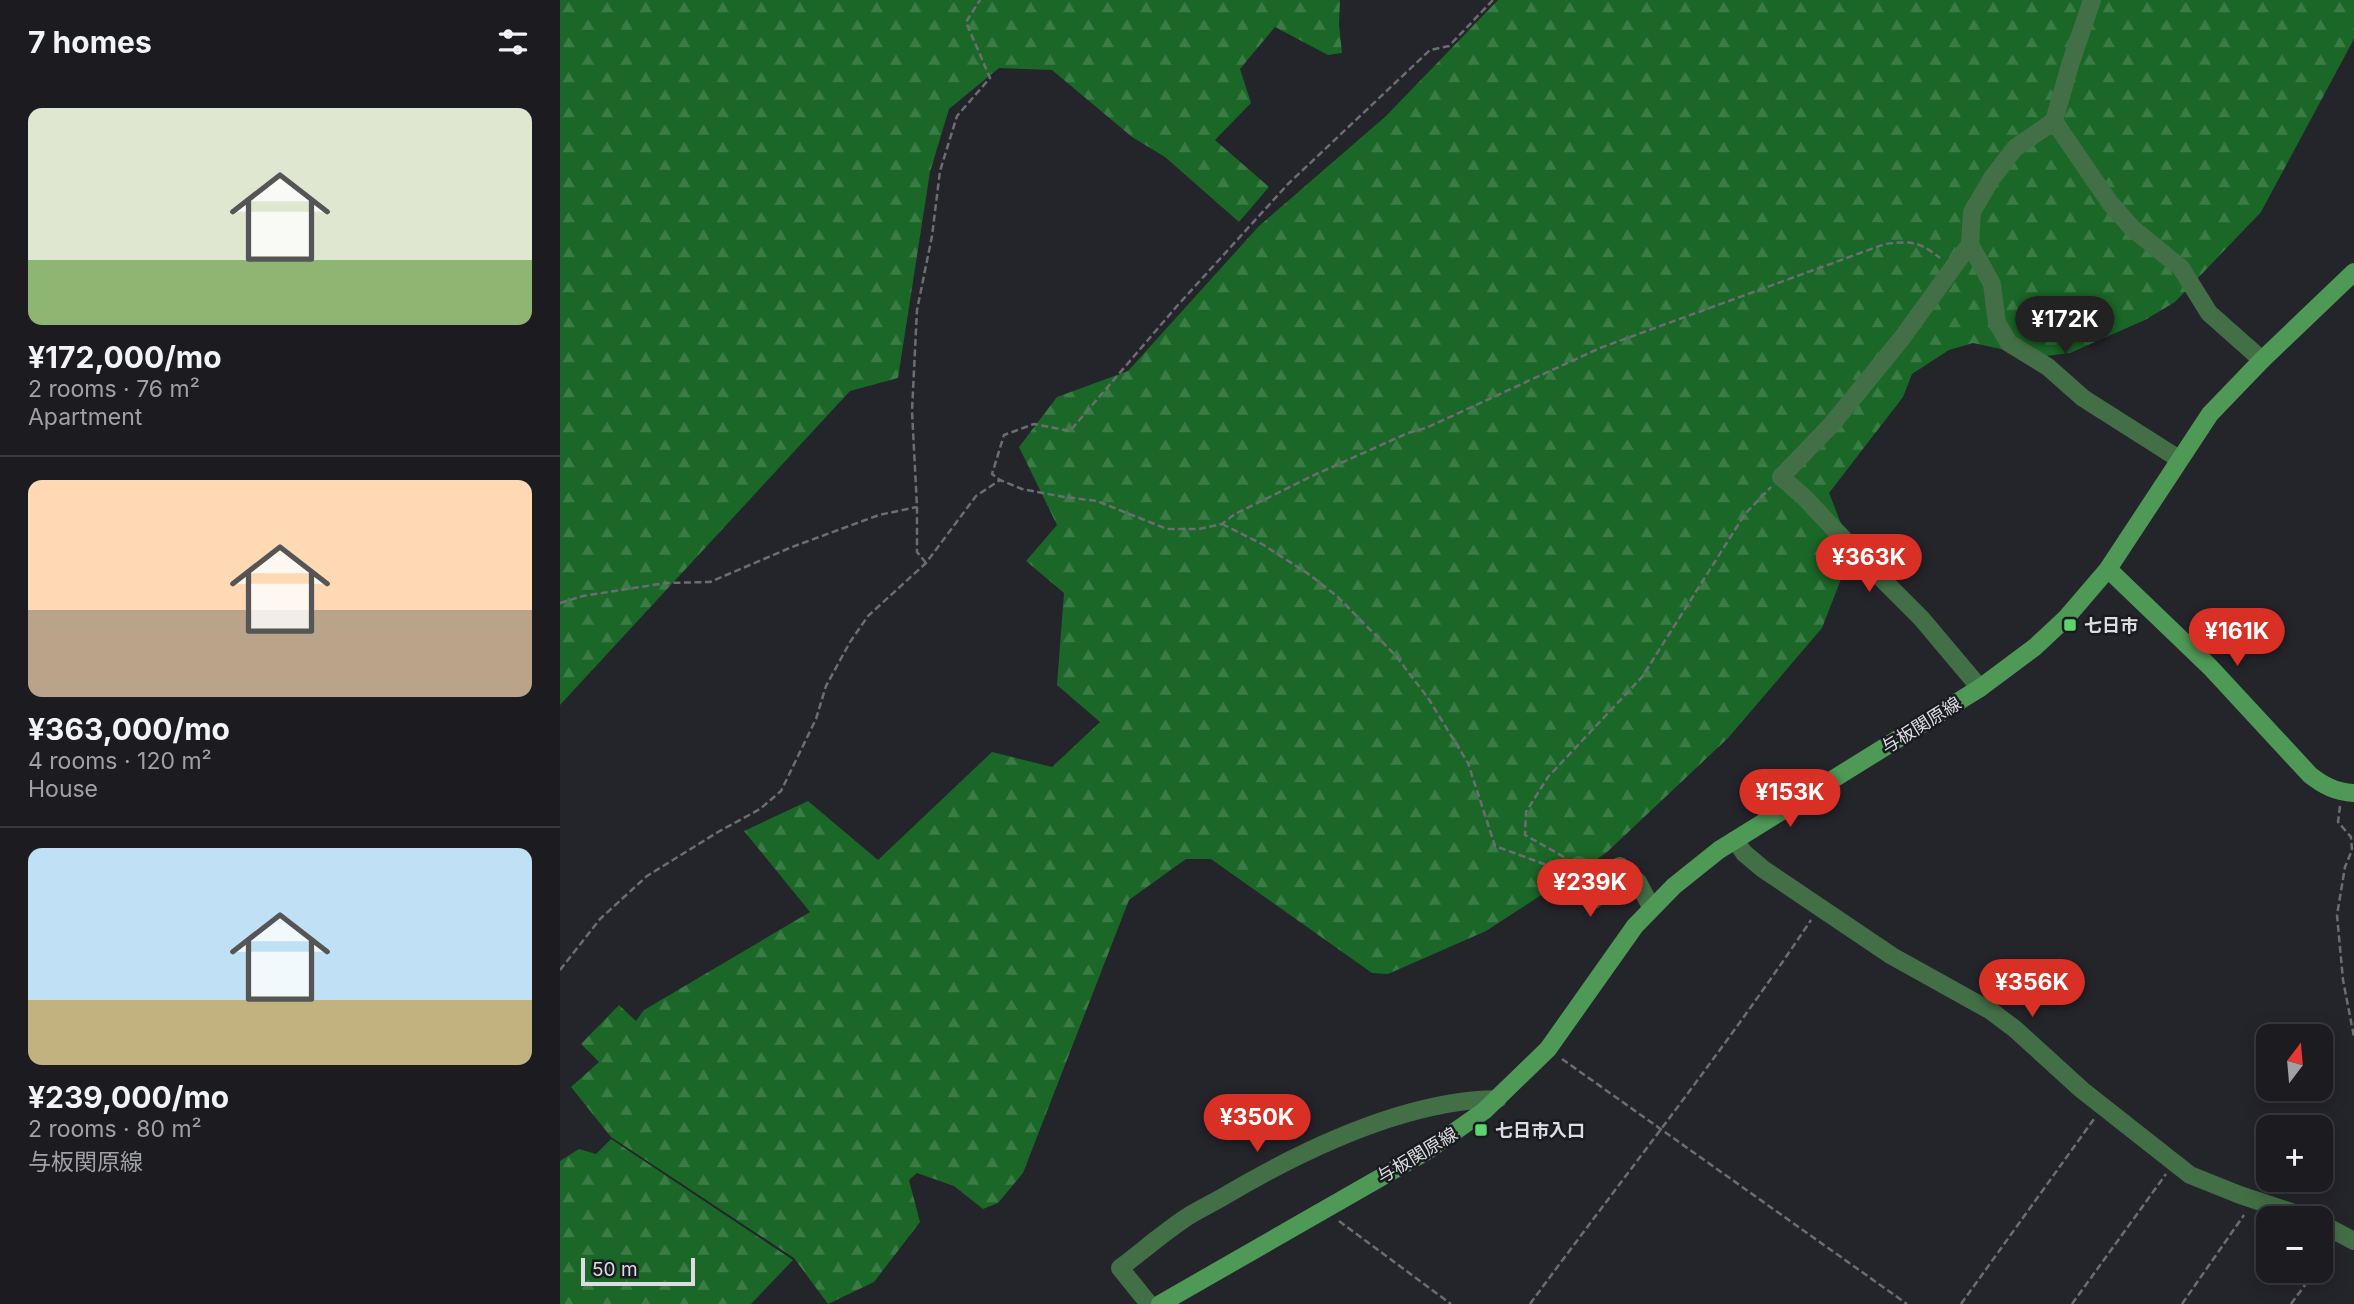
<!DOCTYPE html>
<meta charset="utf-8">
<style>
body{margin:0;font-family:Inter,"Noto Sans JP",sans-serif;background:#242429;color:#f1f3f6;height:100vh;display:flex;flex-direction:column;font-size:26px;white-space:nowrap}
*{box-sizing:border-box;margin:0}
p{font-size:23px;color:#a0a1a5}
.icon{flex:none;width:38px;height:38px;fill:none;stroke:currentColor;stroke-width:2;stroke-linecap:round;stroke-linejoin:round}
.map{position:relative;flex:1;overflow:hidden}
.sheet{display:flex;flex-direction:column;background:#1b1b20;width:560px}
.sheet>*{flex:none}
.needle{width:46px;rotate:16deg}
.fabs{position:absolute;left:1696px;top:1024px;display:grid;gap:14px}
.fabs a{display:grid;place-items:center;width:77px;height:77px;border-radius:14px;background:#1b1b20;box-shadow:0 4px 18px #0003,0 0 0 2px #39393e;font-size:35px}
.scale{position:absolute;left:21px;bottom:18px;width:114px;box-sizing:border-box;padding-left:7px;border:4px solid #dcdde1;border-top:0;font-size:19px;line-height:24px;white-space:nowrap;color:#dcdde1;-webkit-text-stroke:5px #1a1b21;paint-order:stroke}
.price{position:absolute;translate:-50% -60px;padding:0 16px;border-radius:24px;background:#d93025;color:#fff;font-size:23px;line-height:46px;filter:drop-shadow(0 2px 4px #0008)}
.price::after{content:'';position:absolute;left:50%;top:42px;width:21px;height:16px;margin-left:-10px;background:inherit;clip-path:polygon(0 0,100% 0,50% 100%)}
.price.on{background:#222;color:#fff}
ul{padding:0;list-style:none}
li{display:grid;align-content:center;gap:14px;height:371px;padding:0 28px}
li+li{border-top:2px solid #39393e}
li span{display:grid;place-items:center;height:217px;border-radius:14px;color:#555}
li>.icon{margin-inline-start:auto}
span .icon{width:126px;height:126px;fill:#fffc;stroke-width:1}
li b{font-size:30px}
h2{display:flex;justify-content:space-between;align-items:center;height:84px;padding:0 28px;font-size:30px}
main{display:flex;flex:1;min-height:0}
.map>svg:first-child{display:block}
.forest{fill:url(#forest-firs)}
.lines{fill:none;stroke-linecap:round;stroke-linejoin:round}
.path{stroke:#6c6d73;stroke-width:2.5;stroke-dasharray:7 3.5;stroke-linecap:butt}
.street{stroke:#436f46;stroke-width:18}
.secondary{stroke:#4f9956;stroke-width:18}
.poi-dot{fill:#5ed56c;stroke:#1a1b21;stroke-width:2.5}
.labels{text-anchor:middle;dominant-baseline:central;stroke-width:5;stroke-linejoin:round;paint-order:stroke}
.poi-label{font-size:18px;font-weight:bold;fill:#dcdde1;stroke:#1a1b21;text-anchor:start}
.street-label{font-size:18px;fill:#dcdde1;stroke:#1a1b21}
</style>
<main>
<section class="sheet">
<h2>7 homes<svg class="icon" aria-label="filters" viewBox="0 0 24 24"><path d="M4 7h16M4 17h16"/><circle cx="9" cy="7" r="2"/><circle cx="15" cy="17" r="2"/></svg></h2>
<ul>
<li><span style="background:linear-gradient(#dfe7d0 70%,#8fb573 0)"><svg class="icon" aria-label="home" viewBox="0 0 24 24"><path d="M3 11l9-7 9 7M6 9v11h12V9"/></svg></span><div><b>¥172,000/mo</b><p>2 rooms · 76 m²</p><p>Apartment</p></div></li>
<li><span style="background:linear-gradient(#ffd9b3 60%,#b9a48a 0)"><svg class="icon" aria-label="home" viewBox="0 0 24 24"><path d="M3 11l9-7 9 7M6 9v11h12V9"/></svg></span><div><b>¥363,000/mo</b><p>4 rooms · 120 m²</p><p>House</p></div></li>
<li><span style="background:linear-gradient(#bfe0f5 70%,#c2b280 0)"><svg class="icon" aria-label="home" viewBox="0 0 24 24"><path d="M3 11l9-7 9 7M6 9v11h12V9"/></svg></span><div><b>¥239,000/mo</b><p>2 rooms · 80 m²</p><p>与板関原線</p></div></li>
</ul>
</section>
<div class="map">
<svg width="1794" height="1304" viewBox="0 0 1794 1304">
<defs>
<pattern id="forest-firs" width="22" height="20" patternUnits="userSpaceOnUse" patternTransform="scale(1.75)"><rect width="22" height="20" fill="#1a6727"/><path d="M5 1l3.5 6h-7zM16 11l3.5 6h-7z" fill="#3b7c46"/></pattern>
</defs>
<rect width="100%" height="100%" fill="#24242b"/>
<g class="forest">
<polygon points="0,0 780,0 779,25 782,53 768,55 715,27 680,69 691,103 655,140 709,187 679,222 605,157 572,137 492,70 439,68 389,109 370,172 338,378 290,391 0,705"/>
<polygon points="938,0 1794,0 1794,39 1701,212 1615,302 1585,320 1510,353 1478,357 1413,343 1389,350 1352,374 1343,397 1269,493 1292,551 1262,628 1168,738 1046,853 926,931 828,974 812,973 651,859 626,859 569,900 463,1173 438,1203 423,1209 394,1186 357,1173 349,1180 360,1222 314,1282 268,1304 234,1258 51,1137 11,1087 39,1062 21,1044 59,1005 76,1021 84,1010 250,912 184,831 248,801 318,860 432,752 492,767 540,722 497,685 504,593 466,561 497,525 459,447 497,397 568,371 699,226 826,116"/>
<polygon points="51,1139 233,1260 191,1304 0,1304 0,1161 19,1149 36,1154"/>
</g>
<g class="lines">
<g class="path">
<path d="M933 0 889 46 870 50 728 184 617 306 510 431 474 424 444 435 432 474 440 480 462 489 504 497 537 501 607 529H639L662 524 675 514 752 476 848 433 866 428 1040 348 1325 244C1351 241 1359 241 1380 258"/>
<polyline points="662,524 702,544 747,573 777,596 836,656 868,698 908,763 935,846 984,864 1002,865"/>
<polyline points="366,563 357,552 357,507 352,411 357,310 372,236 380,171 397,116 430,78 406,22 420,0"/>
<polyline points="0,603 23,596 106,583 150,582 232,547 319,515 357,507"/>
<polyline points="1780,806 1778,822 1791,837 1792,850 1785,867 1777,915 1783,980 1794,1037"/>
<polyline points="1004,857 965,835 966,812 988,777 1082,677 1185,514 1211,487"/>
<polyline points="0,970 40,919 87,876 158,832 200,809 221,791 256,719 266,686 290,642 308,616 366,563 416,496 440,480"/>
<polyline points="1002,1059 1347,1304"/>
<polyline points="779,1221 891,1304"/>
<polyline points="1760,1264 1771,1248"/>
<path d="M970 1304C1064 1176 1163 1052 1251 920"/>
<polyline points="1401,1304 1534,1119"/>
<polyline points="1512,1304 1606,1174"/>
<polyline points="1622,1304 1684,1215"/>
<polyline points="1731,1304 1756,1270"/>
</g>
<g class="street">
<polyline points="1532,0 1510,65 1494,121 1455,148 1432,178 1412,212 1410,244 1432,284 1437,323 1449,343 1488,367 1523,398 1619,459"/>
<polyline points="1494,121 1550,203 1572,228 1621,268 1649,313 1702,360"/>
<polyline points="1410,244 1342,338 1272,424 1221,477 1244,497 1309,566 1361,618 1420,688"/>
<polyline points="1175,840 1184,853 1203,869 1332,956 1431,1011 1455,1029 1522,1090 1630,1175 1680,1195 1749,1218"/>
<polyline points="1019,865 1019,885 1034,900 1060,866 1078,882 1091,907"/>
<polyline points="1760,1223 1794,1241"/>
<path d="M589 1304 560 1268C581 1252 602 1234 624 1219 635 1211 649 1205 661 1198 740 1151 844 1100 938 1099"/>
</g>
<g class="secondary">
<path d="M1548 569 1650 667 1750 775C1764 786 1776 792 1794 793"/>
<polyline points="600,1304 867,1151 924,1111 988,1049 1075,926 1114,886 1159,850 1420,688 1475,647 1506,618 1548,569 1650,414 1702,360 1794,272"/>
</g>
</g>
<g class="poi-dot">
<rect x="1503" y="618" width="14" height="14" rx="3.5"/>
<rect x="914" y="1123" width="14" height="14" rx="3.5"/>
</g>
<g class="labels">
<g class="poi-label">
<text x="1524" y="625">七日市</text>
<text x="935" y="1130">七日市入口</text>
</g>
<g class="street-label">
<text transform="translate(1361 725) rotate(-32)">与板関原線</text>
<text transform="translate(857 1155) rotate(-31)">与板関原線</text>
</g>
</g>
</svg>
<div class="fabs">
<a><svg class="needle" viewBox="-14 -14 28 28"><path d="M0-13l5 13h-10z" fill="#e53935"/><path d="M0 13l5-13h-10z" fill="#a0a1a5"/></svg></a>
<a>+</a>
<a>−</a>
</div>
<div class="scale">50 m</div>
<b class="price on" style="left:1505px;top:356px">¥172K</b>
<b class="price" style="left:1309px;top:594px">¥363K</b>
<b class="price" style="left:1677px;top:668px">¥161K</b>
<b class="price" style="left:1230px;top:829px">¥153K</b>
<b class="price" style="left:1030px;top:919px">¥239K</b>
<b class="price" style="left:1472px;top:1019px">¥356K</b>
<b class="price" style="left:697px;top:1154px">¥350K</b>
</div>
</main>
